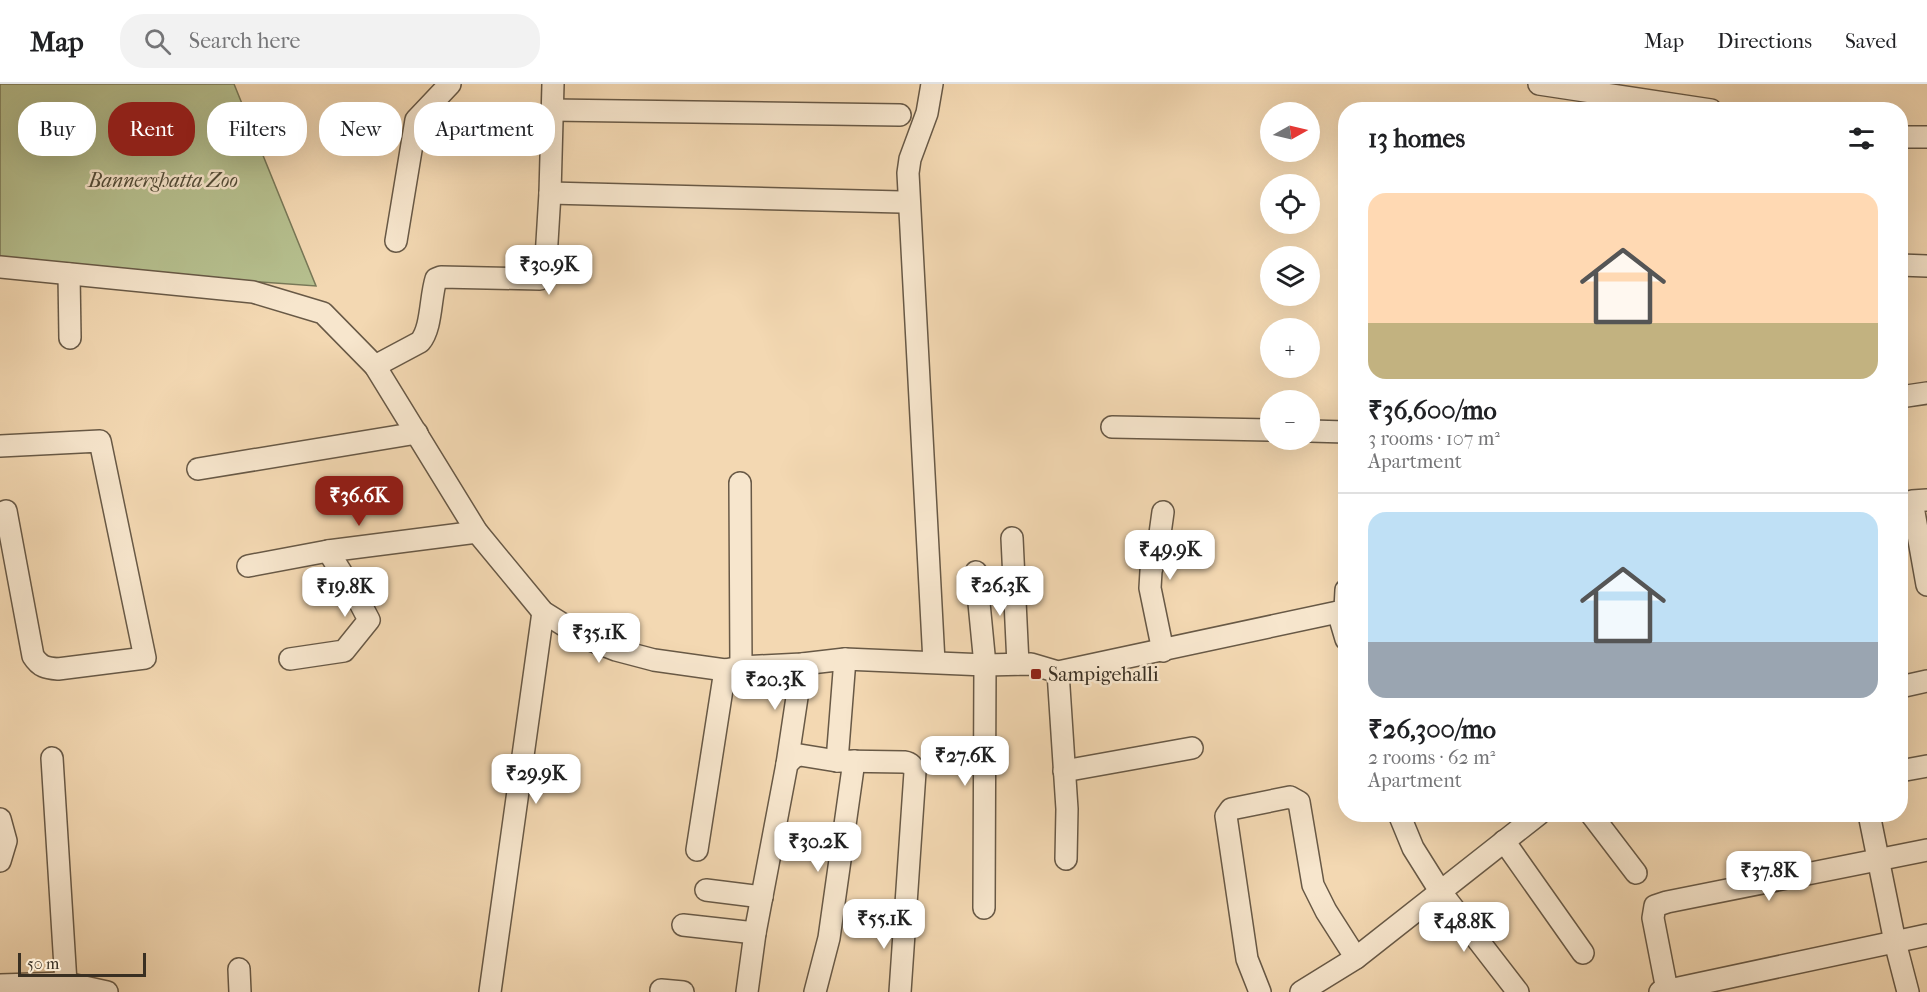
<!DOCTYPE html>
<meta charset="utf-8">
<style>
body{margin:0;font-family:"IM FELL French Canon",serif;background:#f2f2f2;color:#202124;height:100vh;display:flex;flex-direction:column;font-size:22px;white-space:nowrap}
*{box-sizing:border-box;margin:0}
p{font-size:20px;color:#757577}
.icon{flex:none;width:33px;height:33px;fill:none;stroke:currentColor;stroke-width:2;stroke-linecap:round;stroke-linejoin:round}
.map{position:relative;flex:1;overflow:hidden}
.drawer{position:absolute;left:1338px;top:18px;width:570px;height:720px;display:flex;flex-direction:column;background:#fff;border-radius:24px;box-shadow:0 6px 24px #0002}
.drawer>*{flex:none}
.banner{position:absolute;left:18px;top:18px;width:570px;height:54px;display:flex;gap:12px}
.needle{width:39px;rotate:82deg}
.fabs{position:absolute;left:1260px;top:18px;display:grid;gap:12px}
.fabs a{display:grid;place-items:center;width:60px;height:60px;border-radius:50%;background:#fff;box-shadow:0 6px 24px #0002;font-size:30px}
.scale{position:absolute;left:18px;bottom:15px;width:128px;box-sizing:border-box;padding-left:6px;border:3px solid #392f22;border-top:0;font-size:16px;line-height:21px;white-space:nowrap;color:#392f22;-webkit-text-stroke:4px #f7e6cd;paint-order:stroke}
.price{position:absolute;translate:-50% -51px;padding:0 14px;border-radius:12px;background:#fff;color:#222;font-size:20px;line-height:39px;filter:drop-shadow(0 2px 3px #0008)}
.price::after{content:'';position:absolute;left:50%;top:36px;width:18px;height:14px;margin-left:-9px;background:inherit;clip-path:polygon(0 0,100% 0,50% 100%)}
.price.current{background:#8f2418;color:#fff}
ul{padding:0;list-style:none}
li{display:grid;align-content:center;gap:12px;height:318px;padding:0 30px}
li+li{border-top:2px solid #e0e0e0}
li span{display:grid;place-items:center;height:186px;border-radius:18px;color:#555}
li>.icon{margin-inline-start:auto}
span .icon{width:108px;height:108px;fill:#fffc;stroke-width:1}
li b{font-size:26px}
h2{display:flex;justify-content:space-between;align-items:center;height:72px;padding:0 30px;font-size:26px}
.pill{padding:0 21px;border-radius:24px;background:#fff;box-shadow:0 6px 24px #0002;font-size:21px;line-height:54px}
.pill.current{background:#8f2418;color:#fff}
header{display:flex;align-items:center;gap:36px;box-sizing:border-box;height:84px;padding:0 30px;background:#fff;border-bottom:2px solid #e0e0e0}
header strong{font-size:28px}
nav{display:flex;gap:33px;margin-inline-start:auto;font-size:21px}
.search{width:420px;height:54px;background:#f2f2f2;display:flex;align-items:center;gap:15px;box-sizing:border-box;padding:0 21px;border-radius:24px;color:#757577;font-size:22px}
.map>svg:first-child{display:block}
.park{fill:#b6c08f;stroke:#787858;stroke-width:1.5}
.lines{fill:none;stroke-linecap:round;stroke-linejoin:round}
.minor-casing{stroke:#685946;stroke-width:24}
.minor{stroke:#f7e6cd;stroke-width:21}
.poi-dot{fill:#8f2418;stroke:#f7e6cd;stroke-width:2}
.labels{text-anchor:middle;dominant-baseline:central;stroke-width:5;stroke-linejoin:round;paint-order:stroke}
.park-label{font-size:20px;font-style:italic;fill:#524c38;stroke:#f7e6cd}
.poi-label{font-size:20px;fill:#392f22;stroke:#f7e6cd;text-anchor:start}
</style>
<header>
<strong>Map</strong>
<div class="search"><svg class="icon" aria-label="search" viewBox="0 0 24 24"><circle cx="10" cy="10" r="6"/><path d="M15 15l6 6"/></svg>Search here</div>
<nav><a>Map</a><a>Directions</a><a>Saved</a></nav>
</header>
<div class="map">
<svg width="1927" height="908" viewBox="0 0 1927 908">
<rect width="100%" height="100%" fill="#f3d8b2"/>
<filter id="stains"><feTurbulence type="fractalNoise" baseFrequency=".00333" numOctaves="4"/><feColorMatrix values="0 0 0 0 .2 0 0 0 0 .09 0 0 0 0 .02 0 0 0 .5 -.17"/></filter>
<radialGradient id="worn" r=".72"><stop offset=".6" stop-color="#630" stop-opacity="0"/><stop offset="1" stop-color="#630" stop-opacity=".3"/></radialGradient>
<polygon class="park" points="0,0 234,0 316,202 91,186 0,173"/>
<g class="lines">
<defs>
<g id="minor">
<polyline points="932,0 927,29 910,75 908,89 934,578"/>
<polyline points="1539,0 1711,26"/>
<polyline points="552,26 900,31"/>
<polyline points="1900,53 1927,53"/>
<polyline points="550,109 901,118"/>
<polyline points="396,157 416,36 450,0"/>
<polyline points="1900,181 1927,182"/>
<polyline points="0,183 253,208 323,229 375,282 477,448 543,528 583,553 616,566 654,576 725,586 741,583 802,580 845,575 985,581 1031,580 1058,588 1338,528 1346,525"/>
<polyline points="69,190 70,254"/>
<path d="M375 282 420 258C432 244 430 214 436 195L441 193 540 195 545 191 550 109 553 0"/>
<polyline points="1900,313 1927,309"/>
<polyline points="1112,343 1270,346"/>
<polyline points="1310,347 1346,348"/>
<path d="M0 362 100 357 145 574 58 585C46 584 40 583 33 572L6 427"/>
<polyline points="198,385 417,349"/>
<polyline points="740,399 741,583"/>
<polyline points="1927,416 1912,417 1927,501"/>
<polyline points="1012,454 1018,580"/>
<polyline points="248,482 328,467 477,448"/>
<polyline points="976,488 985,581 984,824"/>
<polyline points="1345,525 1346,506"/>
<polyline points="1338,528 1346,555"/>
<polyline points="1163,567 1150,504 1151,487 1158,464 1163,428"/>
<polyline points="290,575 344,567 369,536 359,517 328,467"/>
<polyline points="1058,588 1067,725 1066,775"/>
<polyline points="1900,603 1927,597"/>
<polyline points="52,674 66,899"/>
<polyline points="837,677 845,575"/>
<polyline points="787,680 802,580"/>
<polyline points="1064,687 1192,664"/>
<polyline points="1900,687 1927,682"/>
<polyline points="1399,730 1413,764 1440,807 1518,908"/>
<polyline points="1591,730 1636,789"/>
<polyline points="1869,730 1895,858 1908,908"/>
<polyline points="0,735 6,757 0,777"/>
<polyline points="1504,757 1583,869"/>
<polyline points="697,766 725,586"/>
<polyline points="706,806 762,813"/>
<polyline points="683,841 755,849"/>
<polyline points="239,885 240,908"/>
<polyline points="0,901 66,899 107,908"/>
<polyline points="661,906 683,908"/>
<polyline points="1667,906 1653,834 1655,822 1667,818 1927,766"/>
<polyline points="490,908 543,528"/>
<path d="M747 908 755 849 787 680 794 673 800 671 837 677 904 678C911 679 913 682 915 688L900 908"/>
<polyline points="815,908 829,854 854,677"/>
<polyline points="1260,908 1247,875 1226,732 1231,725 1290,713 1299,718 1313,801 1326,827 1356,874"/>
<polyline points="1301,908 1356,874 1539,730"/>
<polyline points="1660,908 1927,851"/>
</g>
</defs>
<use href="#minor" class="minor-casing"/>
<use href="#minor" class="minor"/>
</g>
<rect class="poi-dot" x="1030" y="584" width="12" height="12" rx="3"/>
<g class="labels">
<g class="park-label">
<text x="163" y="96">Bannerghatta Zoo</text>
</g>
<g class="poi-label">
<text x="1048" y="590">Sampigehalli</text>
</g>
</g>
<rect width="100%" height="100%" filter="url(#stains)"/>
<rect width="100%" height="100%" fill="url(#worn)"/>
</svg>
<div class="fabs">
<a><svg class="needle" viewBox="-14 -14 28 28"><path d="M0-13l5 13h-10z" fill="#e53935"/><path d="M0 13l5-13h-10z" fill="#757577"/></svg></a>
<a><svg class="icon" aria-label="locate" viewBox="0 0 24 24"><circle cx="12" cy="12" r="6"/><path d="M12 2v4M12 18v4M2 12h4M18 12h4"/></svg></a>
<a><svg class="icon" aria-label="layers" viewBox="0 0 24 24"><path d="M12 4l9 5-9 5-9-5zM3 14l9 5 9-5"/></svg></a>
<a>+</a>
<a>−</a>
</div>
<div class="scale">50 m</div>
<b class="price" style="left:549px;top:212px">₹30.9K</b>
<b class="price current" style="left:359px;top:443px">₹36.6K</b>
<b class="price" style="left:1170px;top:497px">₹49.9K</b>
<b class="price" style="left:1000px;top:533px">₹26.3K</b>
<b class="price" style="left:345px;top:534px">₹19.8K</b>
<b class="price" style="left:599px;top:580px">₹35.1K</b>
<b class="price" style="left:775px;top:627px">₹20.3K</b>
<b class="price" style="left:965px;top:703px">₹27.6K</b>
<b class="price" style="left:536px;top:721px">₹29.9K</b>
<b class="price" style="left:818px;top:789px">₹30.2K</b>
<b class="price" style="left:1769px;top:818px">₹37.8K</b>
<b class="price" style="left:884px;top:866px">₹55.1K</b>
<b class="price" style="left:1464px;top:869px">₹48.8K</b>
<div class="banner">
<a class="pill">Buy</a>
<a class="pill current">Rent</a>
<a class="pill">Filters</a>
<a class="pill">New</a>
<a class="pill">Apartment</a>
</div>
<section class="drawer">
<h2>13 homes<svg class="icon" aria-label="filters" viewBox="0 0 24 24"><path d="M4 7h16M4 17h16"/><circle cx="9" cy="7" r="2"/><circle cx="15" cy="17" r="2"/></svg></h2>
<ul>
<li><span style="background:linear-gradient(#ffd9b3 70%,#c2b280 0)"><svg class="icon" aria-label="home" viewBox="0 0 24 24"><path d="M3 11l9-7 9 7M6 9v11h12V9"/></svg></span><div><b>₹36,600/mo</b><p>3 rooms · 107 m²</p><p>Apartment</p></div></li>
<li><span style="background:linear-gradient(#bfe0f5 70%,#9aa5b1 0)"><svg class="icon" aria-label="home" viewBox="0 0 24 24"><path d="M3 11l9-7 9 7M6 9v11h12V9"/></svg></span><div><b>₹26,300/mo</b><p>2 rooms · 62 m²</p><p>Apartment</p></div></li>
</ul>
</section>
</div>
